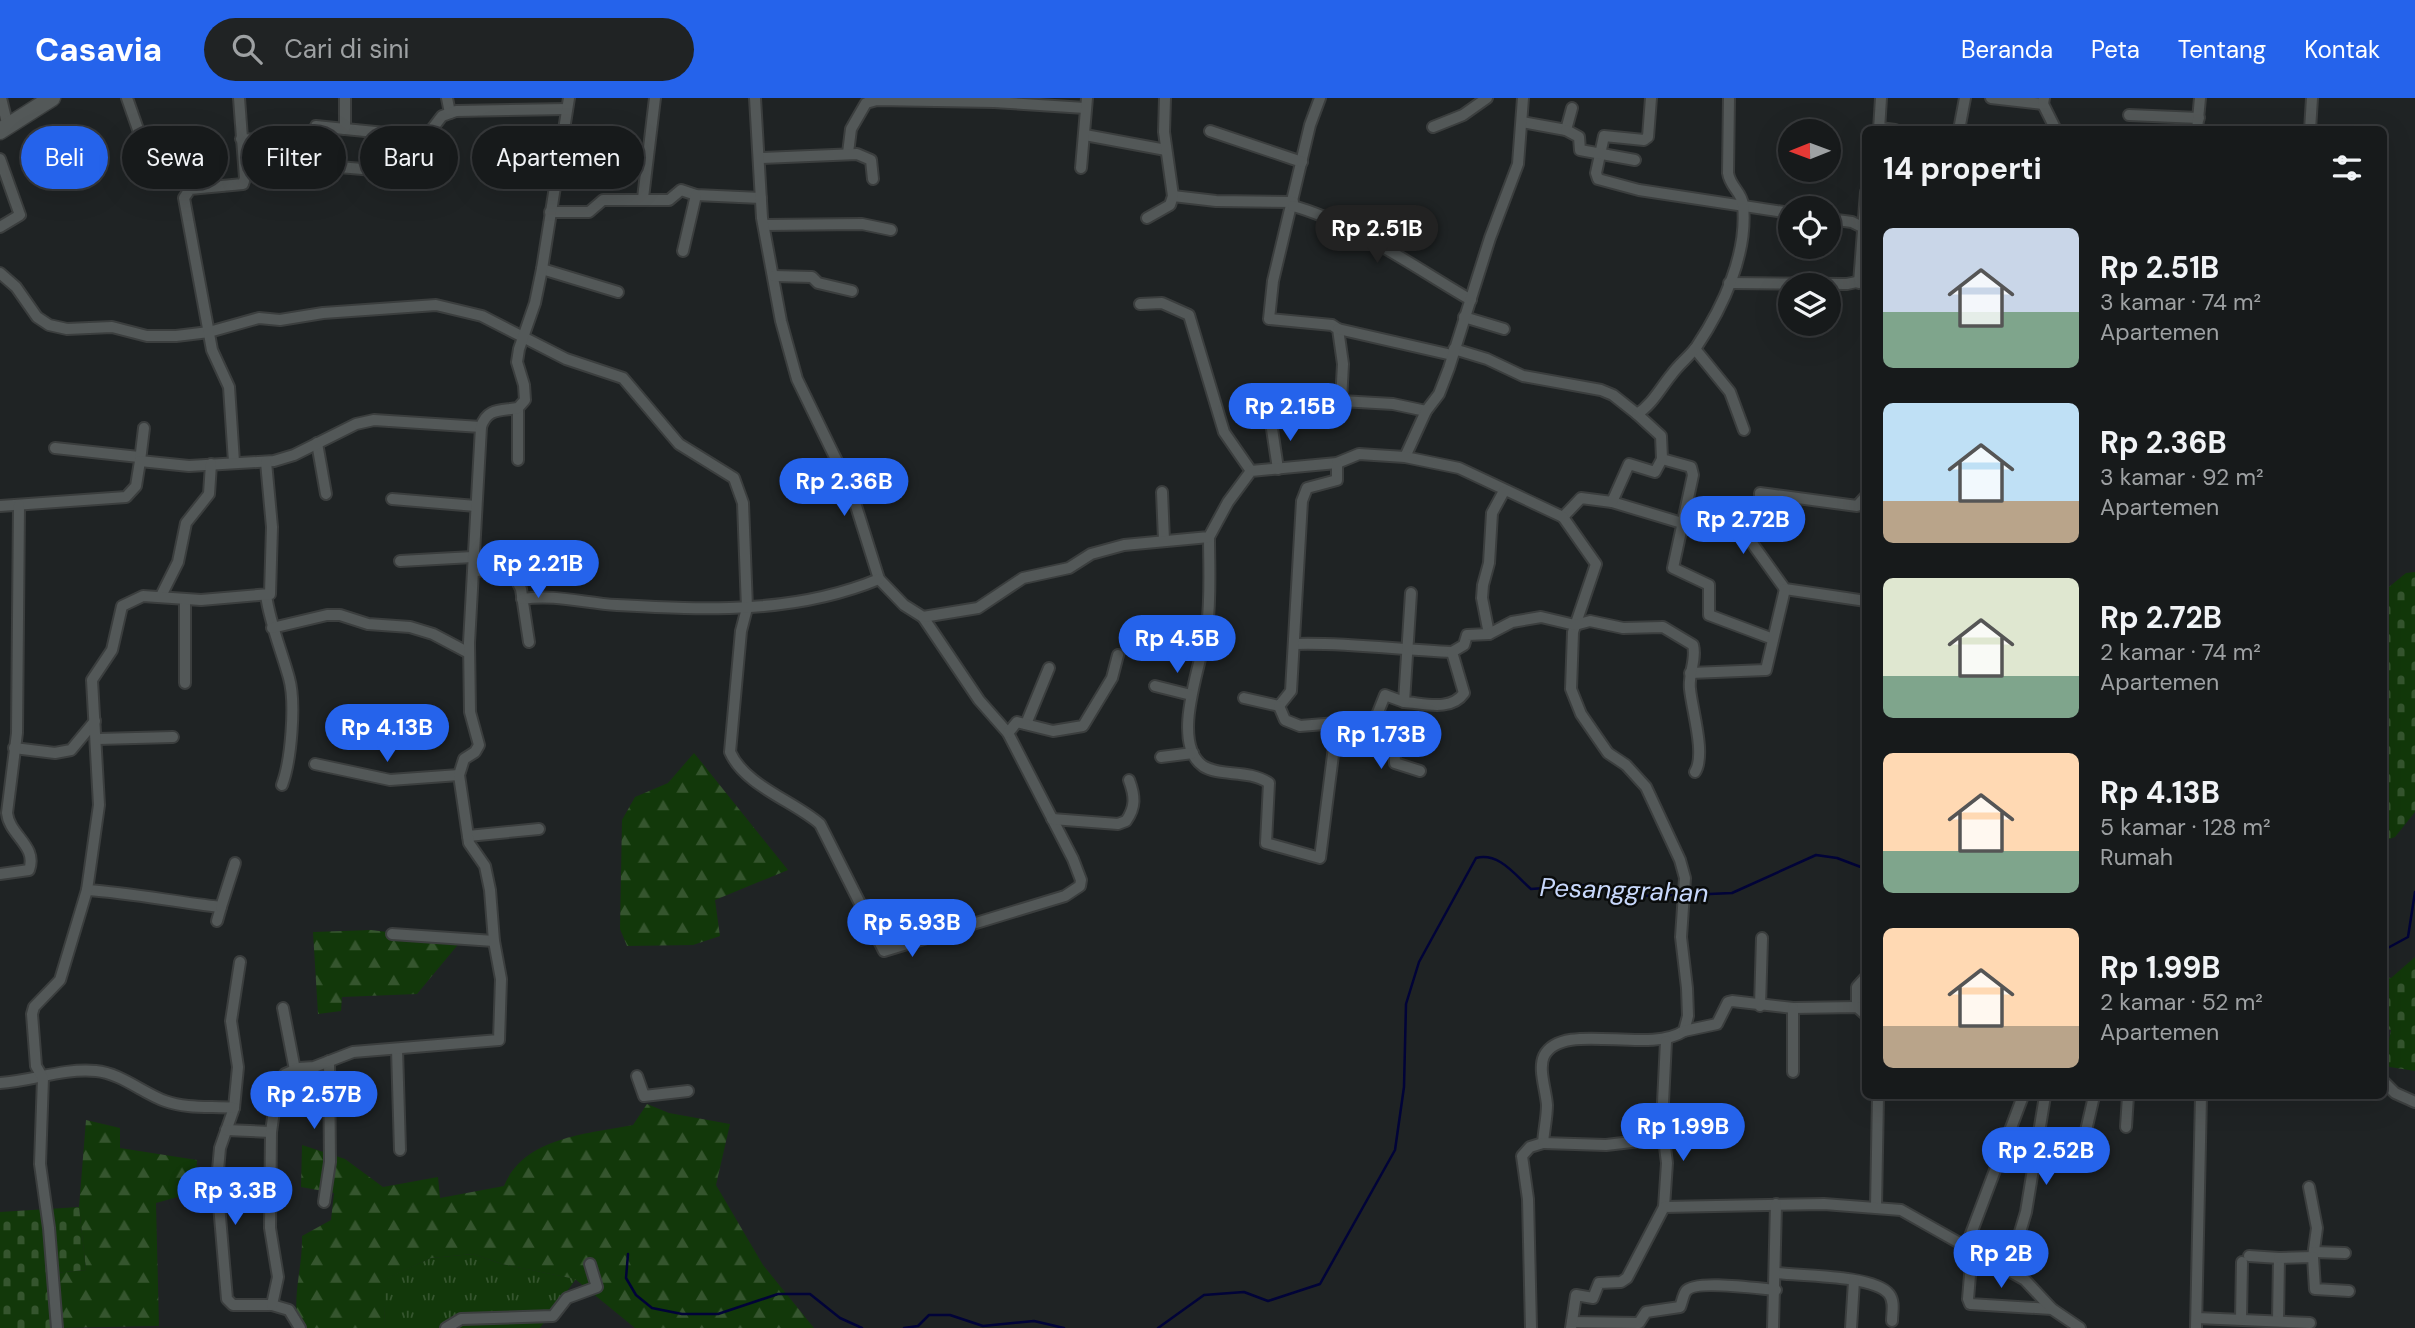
<!DOCTYPE html>
<html lang="id">
<meta charset="utf-8">
<style>
body{margin:0;font-family:"DM Sans",sans-serif;background:#202324;color:#f1f3f6;height:100vh;display:flex;flex-direction:column;font-size:26px;white-space:nowrap}
*{box-sizing:border-box;margin:0}
p{font-size:23px;color:#9ea1a3}
.icon{flex:none;width:38px;height:38px;fill:none;stroke:currentColor;stroke-width:2;stroke-linecap:round;stroke-linejoin:round}
.map{position:relative;flex:1;overflow:hidden}
.drawer{position:absolute;left:1862px;top:28px;width:525px;height:973px;display:flex;flex-direction:column;background:#171a1b;border-radius:10px;box-shadow:0 7px 28px #0002,0 0 0 2px #36383a}
.drawer>*{flex:none}
.hud{position:absolute;left:21px;top:28px;width:665px;height:63px;display:flex;gap:14px}
.needle{width:46px;rotate:269deg}
.fabs{position:absolute;left:1778px;top:21px;display:grid;gap:14px}
.fabs a{display:grid;place-items:center;width:63px;height:63px;border-radius:50%;background:#171a1b;box-shadow:0 7px 28px #0002,0 0 0 2px #36383a;font-size:35px}
.price{position:absolute;translate:-50% -60px;padding:0 16px;border-radius:24px;background:#2563eb;color:#fff;font-size:23px;line-height:46px;filter:drop-shadow(0 2px 4px #0008)}
.price::after{content:'';position:absolute;left:50%;top:42px;width:21px;height:16px;margin-left:-10px;background:inherit;clip-path:polygon(0 0,100% 0,50% 100%)}
.price.selected{background:#222;color:#fff}
ul{padding:0;list-style:none}
li{display:flex;align-items:center;gap:21px;height:175px;padding:0 21px}
li span{display:grid;place-items:center;flex:none;width:196px;height:140px;border-radius:10px;color:#555}
li>.icon{margin-inline-start:auto}
span .icon{width:84px;height:84px;fill:#fffc;stroke-width:1}
li b{font-size:30px}
h2{display:flex;justify-content:space-between;align-items:center;height:84px;padding:0 21px;font-size:30px}
.tag{padding:0 24px;border-radius:32px;background:#171a1b;box-shadow:0 7px 28px #0002,0 0 0 2px #36383a;font-size:24px;line-height:63px}
.tag.selected{background:#2563eb;color:#fff}
header{display:flex;align-items:center;gap:42px;box-sizing:border-box;height:98px;padding:0 35px;background:#2563eb;color:#fff}
header strong{font-size:33px}
nav{display:flex;gap:38px;margin-inline-start:auto;font-size:24px}
.search{width:490px;height:63px;background:#202324;display:flex;align-items:center;gap:18px;box-sizing:border-box;padding:0 24px;border-radius:38px;color:#9ea1a3;font-size:26px}
.map>svg:first-child{display:block}
.grass{fill:url(#grass-tufts)}
.forest{fill:url(#forest-firs)}
.cemetery{fill:url(#cemetery-stones)}
.lines{fill:none;stroke-linecap:round;stroke-linejoin:round}
.stream{stroke:#010338;stroke-width:2.5}
.street-casing{stroke:#3b3e3e;stroke-width:14}
.secondary-casing{stroke:#3b3e3e;stroke-width:19}
.street{stroke:#535858;stroke-width:10}
.secondary{stroke:#535858;stroke-width:16}
.labels{text-anchor:middle;dominant-baseline:central;stroke-width:5;stroke-linejoin:round;paint-order:stroke}
.water-label{font-size:26px;font-style:italic;fill:#c8d8fc;stroke:#0a0c0c}
</style>
<header>
<strong>Casavia</strong>
<div class="search"><svg class="icon" aria-label="search" viewBox="0 0 24 24"><circle cx="10" cy="10" r="6"/><path d="M15 15l6 6"/></svg>Cari di sini</div>
<nav><a>Beranda</a><a>Peta</a><a>Tentang</a><a>Kontak</a></nav>
</header>
<div class="map">
<svg width="2415" height="1230" viewBox="0 0 2415 1230">
<defs>
<pattern id="grass-tufts" width="24" height="20" patternUnits="userSpaceOnUse" patternTransform="scale(1.75)"><rect width="24" height="20" fill="#12380a"/><path d="M3 7l-1-3M5 7V3M7 7l1-3M15 17l-1-3M17 17v-4M19 17l1-3" fill="none" stroke="#35552e"/></pattern>
<pattern id="forest-firs" width="22" height="20" patternUnits="userSpaceOnUse" patternTransform="scale(1.75)"><rect width="22" height="20" fill="#12380a"/><path d="M5 1l3.5 6h-7zM16 11l3.5 6h-7z" fill="#35552e"/></pattern>
<pattern id="cemetery-stones" width="16" height="16" patternUnits="userSpaceOnUse" patternTransform="scale(1.75)"><rect width="16" height="16" fill="#12380a"/><path d="M2 7V4a2 2 0 0 1 4 0v3zM10 15v-3a2 2 0 0 1 4 0v3z" fill="#35552e"/></pattern>
</defs>
<rect width="100%" height="100%" fill="#1f2324"/>
<polygon class="grass" points="473,1156 502,1166 576,1181 540,1230 385,1230 383,1182 431,1160"/>
<g class="forest">
<polygon points="694,655 788,772 715,802 720,838 693,847 627,848 620,831 622,722 635,699 668,685"/>
<polygon points="371,832 461,843 417,896 342,899 341,913 318,916 313,834"/>
<path d="M647 1006 669 1015 730 1026 716 1087 763 1167 814 1230H635L575 1181 502 1166 473 1156 431 1160 384 1182 385 1230H299C291 1200 303 1169 302 1138L331 1122 334 1095 301 1089 302 1047 345 1061 383 1089 438 1079 440 1100 504 1088C524 1039 587 1036 633 1027Z"/>
<polygon points="86,1022 120,1030 120,1050 197,1062 196,1094 156,1105 159,1228 54,1230 54,1175 86,1172 79,1109"/>
</g>
<g class="cemetery">
<polygon points="2415,474 2415,714 2395,739 2384,743 2384,493 2406,475"/>
<polygon points="2415,859 2415,973 2384,968 2391,932 2384,930 2384,879 2391,880"/>
<polygon points="79,1109 86,1172 54,1175 54,1230 0,1230 0,1114"/>
</g>
<g class="lines">
<g class="stream">
<polyline points="1687,797 1732,795 1816,757 1837,760 1866,771"/>
<polyline points="2384,852 2408,839 2415,794"/>
<polyline points="628,1156 626,1180 636,1197 652,1210 682,1216 718,1216 778,1196 810,1196 840,1220 862,1230"/>
<polyline points="904,1230 918,1228 929,1217 950,1217 983,1228 1034,1223 1064,1230"/>
<path d="M1158 1230 1204 1197 1244 1194 1268 1203 1320 1186 1395 1052 1404 989 1406 906 1419 864 1476 760C1499 754 1515 777 1531 791L1586 787 1639 798 1680 797"/>
</g>
<defs>
<g id="street">
<polyline points="1,0 8,29"/>
<polyline points="127,0 154,77"/>
<polyline points="447,0 450,15"/>
<polyline points="994,0 994,4 1085,10"/>
<polyline points="1320,0 1310,27 1273,183 1269,221 1332,227 1338,231 1343,266 1341,303 1393,306 1426,313"/>
<polyline points="1651,0 1648,39 1644,42 1604,38 1596,75 1598,81 1639,92 1790,115"/>
<polyline points="1991,0 2043,6"/>
<polyline points="2044,0 2043,6 2056,32"/>
<polyline points="2129,17 2199,20"/>
<polyline points="1522,24 1566,32 1572,10"/>
<polyline points="1433,29 1463,17 1487,0"/>
<polyline points="1880,30 1895,32"/>
<polyline points="345,31 426,39 442,18 456,13 567,11"/>
<polyline points="1566,32 1579,39 1580,52 1635,62"/>
<polyline points="1879,32 1881,0"/>
<polyline points="1959,32 1965,0"/>
<polyline points="2197,32 2200,0"/>
<polyline points="2310,32 2312,0"/>
<polyline points="1210,33 1302,64"/>
<polyline points="1085,37 1166,52"/>
<polyline points="241,41 315,45 312,38 316,28 345,31 345,0"/>
<polyline points="315,45 315,67 398,74"/>
<polyline points="848,55 851,31 866,5 877,2 994,4"/>
<polyline points="760,60 857,56 871,62 873,81"/>
<polyline points="0,61 20,117 0,129"/>
<polyline points="1081,70 1087,0"/>
<polyline points="1173,98 1216,103 1293,104"/>
<polyline points="643,100 655,0"/>
<path d="M1293 108C1352 124 1417 171 1471 202"/>
<polyline points="550,114 589,114 603,102 669,102 681,92 696,97 761,100"/>
<polyline points="1147,120 1170,107 1173,98 1164,34 1165,0"/>
<polyline points="1829,121 1852,124 1862,129"/>
<polyline points="764,127 862,126 891,132"/>
<polyline points="683,153 696,97"/>
<polyline points="542,171 618,194"/>
<path d="M0 175 16 189 37 219 49 227 67 231 112 229 147 238H176L209 234 259 220 280 222 323 215 436 207 482 218 566 261 623 280 679 346 734 380 743 405 747 510 741 533 730 654C745 688 794 703 820 726L884 853 1065 798 1080 788 1081 782 1073 761 1008 635 979 602 923 519 904 507 879 481 851 392 797 281 781 223 762 120 755 0"/>
<polyline points="774,178 812,179 818,185 852,193"/>
<polyline points="1729,185 1847,186 1866,182"/>
<polyline points="1859,185 1866,94"/>
<polyline points="1140,206 1162,205 1189,217 1224,334 1251,373"/>
<polyline points="1464,219 1504,231"/>
<polyline points="1338,231 1452,257"/>
<polyline points="1454,251 1487,261 1523,278 1601,292 1613,297 1637,316"/>
<polyline points="1695,251 1730,294 1744,332"/>
<polyline points="1271,324 1278,371"/>
<polyline points="317,345 326,396"/>
<polyline points="55,350 139,359"/>
<polyline points="1405,359 1426,313 1439,296 1449,270 1490,140 1518,66 1523,0"/>
<polyline points="1662,361 1691,369 1693,377 1673,470 1709,487 1709,517 1773,541"/>
<polyline points="518,362 518,310"/>
<polyline points="140,363 144,330"/>
<polyline points="234,364 229,289 212,252 184,100 190,91 243,86 245,80 239,0"/>
<polyline points="1162,394 1164,442"/>
<polyline points="392,401 476,408"/>
<polyline points="1612,404 1682,425 1744,434 1785,491 1866,503"/>
<polyline points="0,408 126,399 136,388 140,363 189,368 274,363 294,357 356,326 374,322 481,329"/>
<path d="M1563 419 1581 400 1612 404 1629 366 1655 374 1662 361 1661 338 1637 316C1652 307 1661 289 1672 276 1679 266 1690 258 1697 248 1723 209 1748 156 1743 107 1742 94 1730 89 1728 75L1729 0"/>
<path d="M1209 439C1209 469 1211 499 1207 530 1203 562 1169 644 1203 668 1220 679 1248 671 1269 685L1266 745 1320 760 1337 625"/>
<polyline points="1751,442 1761,428 1760,395 1857,408 1866,398"/>
<polyline points="400,463 473,459"/>
<polyline points="474,473 511,471 521,491 529,544"/>
<path d="M266 497C270 526 281 551 289 580 296 605 291 663 282 687"/>
<polyline points="161,498 178,464 186,425 209,396 211,366"/>
<path d="M522 501C555 496 584 505 617 507 707 512 795 516 879 481"/>
<path d="M923 519 978 510 1023 480 1069 470 1091 456 1124 447 1209 439 1228 404 1251 373 1337 365 1359 356 1405 359 1459 370 1563 419 1596 466 1573 534 1571 591 1581 616 1608 655 1626 667 1646 689 1680 762 1685 780 1681 839 1687 890 1688 918 1684 933C1648 957 1562 922 1544 958 1538 971 1546 992 1547 1007 1547 1019 1544 1032 1543 1045L1530 1049 1522 1058 1528 1101 1531 1230"/>
<polyline points="272,530 327,517 340,517 368,526 410,529 433,536 469,555"/>
<polyline points="1489,536 1482,500 1483,487 1489,465 1492,415 1504,393"/>
<path d="M1294 546C1346 544 1399 552 1452 554"/>
<polyline points="1690,575 1766,572 1785,491"/>
<polyline points="185,585 185,502"/>
<polyline points="1155,588 1191,597"/>
<polyline points="1244,600 1279,608 1291,593 1302,403 1307,390 1337,382 1337,365"/>
<path d="M1404 604C1423 605 1451 614 1464 595L1452 554 1464 547 1467 537 1489 536 1512 524 1541 519 1575 527 1590 523 1623 530 1663 529 1693 547C1697 562 1688 576 1690 591 1692 612 1706 657 1695 674"/>
<polyline points="1279,608 1285,622 1300,628 1337,625 1394,632 1395,665 1420,673"/>
<polyline points="1026,626 1049,570"/>
<polyline points="1373,627 1385,597 1404,604 1411,495"/>
<polyline points="1008,635 1017,624 1053,633 1083,628 1112,580 1118,557"/>
<polyline points="98,641 173,639"/>
<polyline points="14,650 55,655 71,652 95,623"/>
<polyline points="1161,659 1193,655"/>
<polyline points="315,666 390,682 459,677"/>
<path d="M1052 721 1118 726 1126 723C1136 709 1135 698 1129 682"/>
<polyline points="468,738 539,731"/>
<path d="M0 776 29 772C38 748 9 737 7 715L17 635 19 407"/>
<path d="M87 792C133 795 174 804 221 809L217 823"/>
<polyline points="221,809 235,765"/>
<polyline points="392,836 494,843"/>
<polyline points="240,864 231,923 238,969 234,1010 220,1050 217,1083 227,1201 233,1207 272,1207 289,1212 300,1230"/>
<polyline points="1760,908 1762,840"/>
<polyline points="1857,909 1857,889 1866,879"/>
<polyline points="283,910 295,972"/>
<polyline points="1684,933 1717,926 1728,904 1732,903 1793,910 1857,909 1866,917"/>
<polyline points="397,951 400,1052"/>
<polyline points="1793,974 1793,910"/>
<polyline points="637,978 644,998 688,993"/>
<polyline points="2384,984 2395,995 2415,1004"/>
<path d="M0 985C33 983 62 970 96 973 120 975 143 995 165 1003 187 1011 211 1008 234 1010"/>
<polyline points="1663,1018 1693,1020"/>
<polyline points="2126,1029 2128,998"/>
<polyline points="226,1032 271,1034"/>
<polyline points="2085,1037 2094,998"/>
<polyline points="1543,1045 1606,1047 1666,1040"/>
<polyline points="2309,1089 2317,1130 2313,1159"/>
<polyline points="324,1104 330,1064 329,963"/>
<polyline points="1664,1109 1667,1065 1662,1025 1666,943"/>
<polyline points="1876,1109 1878,998"/>
<polyline points="1966,1149 2023,998"/>
<polyline points="1972,1153 1968,1201 1970,1206 2052,1211"/>
<polyline points="2314,1154 2345,1155"/>
<polyline points="2249,1158 2279,1160 2278,1223"/>
<polyline points="2279,1160 2313,1159 2315,1191 2349,1193"/>
<polyline points="2009,1171 2026,1114 2045,998"/>
<path d="M1777 1175C1801 1178 1874 1177 1889 1196 1895 1204 1892 1214 1892 1223"/>
<path d="M272 1207 278 1179 270 1130 271 1034 278 984 285 976 299 970 314 969 353 954 499 942 501 881 494 843 490 792 485 768 469 745 459 677 464 661 475 654 479 647 470 614 469 545 481 329C487 310 500 313 518 310L525 302 524 287 517 264 519 251 535 205 542 171 569 0"/>
<polyline points="2197,1220 2310,1225"/>
<polyline points="2241,1221 2242,1164"/>
<path d="M1572 1224 1639 1225 1646 1214 1680 1209C1682 1205 1683 1197 1686 1193 1695 1181 1761 1191 1776 1192"/>
<polyline points="57,1230 49,1130 40,1066 43,980 36,968 32,916 34,909 60,882 87,792 99,707 92,582 112,552 122,508 143,498 201,502 270,496 272,429 266,364"/>
<polyline points="446,1230 461,1221 553,1218 567,1200 597,1189 590,1166"/>
<polyline points="1571,1230 1576,1197 1593,1200 1599,1185 1621,1184 1627,1180 1664,1109 1824,1106 1901,1112 2025,1182 2052,1211 2080,1230"/>
<polyline points="1773,1230 1776,1106"/>
<polyline points="1851,1230 1854,1183"/>
<polyline points="2196,1230 2201,998"/>
</g>
<polyline id="secondary" points="0,33 52,0"/>
</defs>
<use href="#street" class="street-casing"/>
<use href="#secondary" class="secondary-casing"/>
<use href="#street" class="street"/>
<use href="#secondary" class="secondary"/>
</g>
<g class="labels">
<g class="water-label">
<text transform="translate(1624 792) rotate(2)">Pesanggrahan</text>
</g>
</g>
</svg>
<div class="fabs">
<a><svg class="needle" viewBox="-14 -14 28 28"><path d="M0-13l5 13h-10z" fill="#e53935"/><path d="M0 13l5-13h-10z" fill="#9ea1a3"/></svg></a>
<a><svg class="icon" aria-label="locate" viewBox="0 0 24 24"><circle cx="12" cy="12" r="6"/><path d="M12 2v4M12 18v4M2 12h4M18 12h4"/></svg></a>
<a><svg class="icon" aria-label="layers" viewBox="0 0 24 24"><path d="M12 4l9 5-9 5-9-5zM3 14l9 5 9-5"/></svg></a>
</div>
<b class="price selected" style="left:1377px;top:167px">Rp 2.51B</b>
<b class="price" style="left:1290px;top:345px">Rp 2.15B</b>
<b class="price" style="left:844px;top:420px">Rp 2.36B</b>
<b class="price" style="left:1743px;top:458px">Rp 2.72B</b>
<b class="price" style="left:538px;top:502px">Rp 2.21B</b>
<b class="price" style="left:1177px;top:577px">Rp 4.5B</b>
<b class="price" style="left:387px;top:666px">Rp 4.13B</b>
<b class="price" style="left:1381px;top:673px">Rp 1.73B</b>
<b class="price" style="left:912px;top:861px">Rp 5.93B</b>
<b class="price" style="left:314px;top:1033px">Rp 2.57B</b>
<b class="price" style="left:1683px;top:1065px">Rp 1.99B</b>
<b class="price" style="left:2046px;top:1089px">Rp 2.52B</b>
<b class="price" style="left:235px;top:1129px">Rp 3.3B</b>
<b class="price" style="left:2001px;top:1192px">Rp 2B</b>
<div class="hud">
<a class="tag selected">Beli</a>
<a class="tag">Sewa</a>
<a class="tag">Filter</a>
<a class="tag">Baru</a>
<a class="tag">Apartemen</a>
</div>
<section class="drawer">
<h2>14 properti<svg class="icon" aria-label="filters" viewBox="0 0 24 24"><path d="M4 7h16M4 17h16"/><circle cx="9" cy="7" r="2"/><circle cx="15" cy="17" r="2"/></svg></h2>
<ul>
<li><span style="background:linear-gradient(#c9d6e8 60%,#7fa58c 0)"><svg class="icon" aria-label="home" viewBox="0 0 24 24"><path d="M3 11l9-7 9 7M6 9v11h12V9"/></svg></span><div><b>Rp 2.51B</b><p>3 kamar · 74 m²</p><p>Apartemen</p></div></li>
<li><span style="background:linear-gradient(#bfe0f5 70%,#b9a48a 0)"><svg class="icon" aria-label="home" viewBox="0 0 24 24"><path d="M3 11l9-7 9 7M6 9v11h12V9"/></svg></span><div><b>Rp 2.36B</b><p>3 kamar · 92 m²</p><p>Apartemen</p></div></li>
<li><span style="background:linear-gradient(#dfe7d0 70%,#7fa58c 0)"><svg class="icon" aria-label="home" viewBox="0 0 24 24"><path d="M3 11l9-7 9 7M6 9v11h12V9"/></svg></span><div><b>Rp 2.72B</b><p>2 kamar · 74 m²</p><p>Apartemen</p></div></li>
<li><span style="background:linear-gradient(#ffd9b3 70%,#7fa58c 0)"><svg class="icon" aria-label="home" viewBox="0 0 24 24"><path d="M3 11l9-7 9 7M6 9v11h12V9"/></svg></span><div><b>Rp 4.13B</b><p>5 kamar · 128 m²</p><p>Rumah</p></div></li>
<li><span style="background:linear-gradient(#ffd9b3 70%,#b9a48a 0)"><svg class="icon" aria-label="home" viewBox="0 0 24 24"><path d="M3 11l9-7 9 7M6 9v11h12V9"/></svg></span><div><b>Rp 1.99B</b><p>2 kamar · 52 m²</p><p>Apartemen</p></div></li>
</ul>
</section>
</div>
